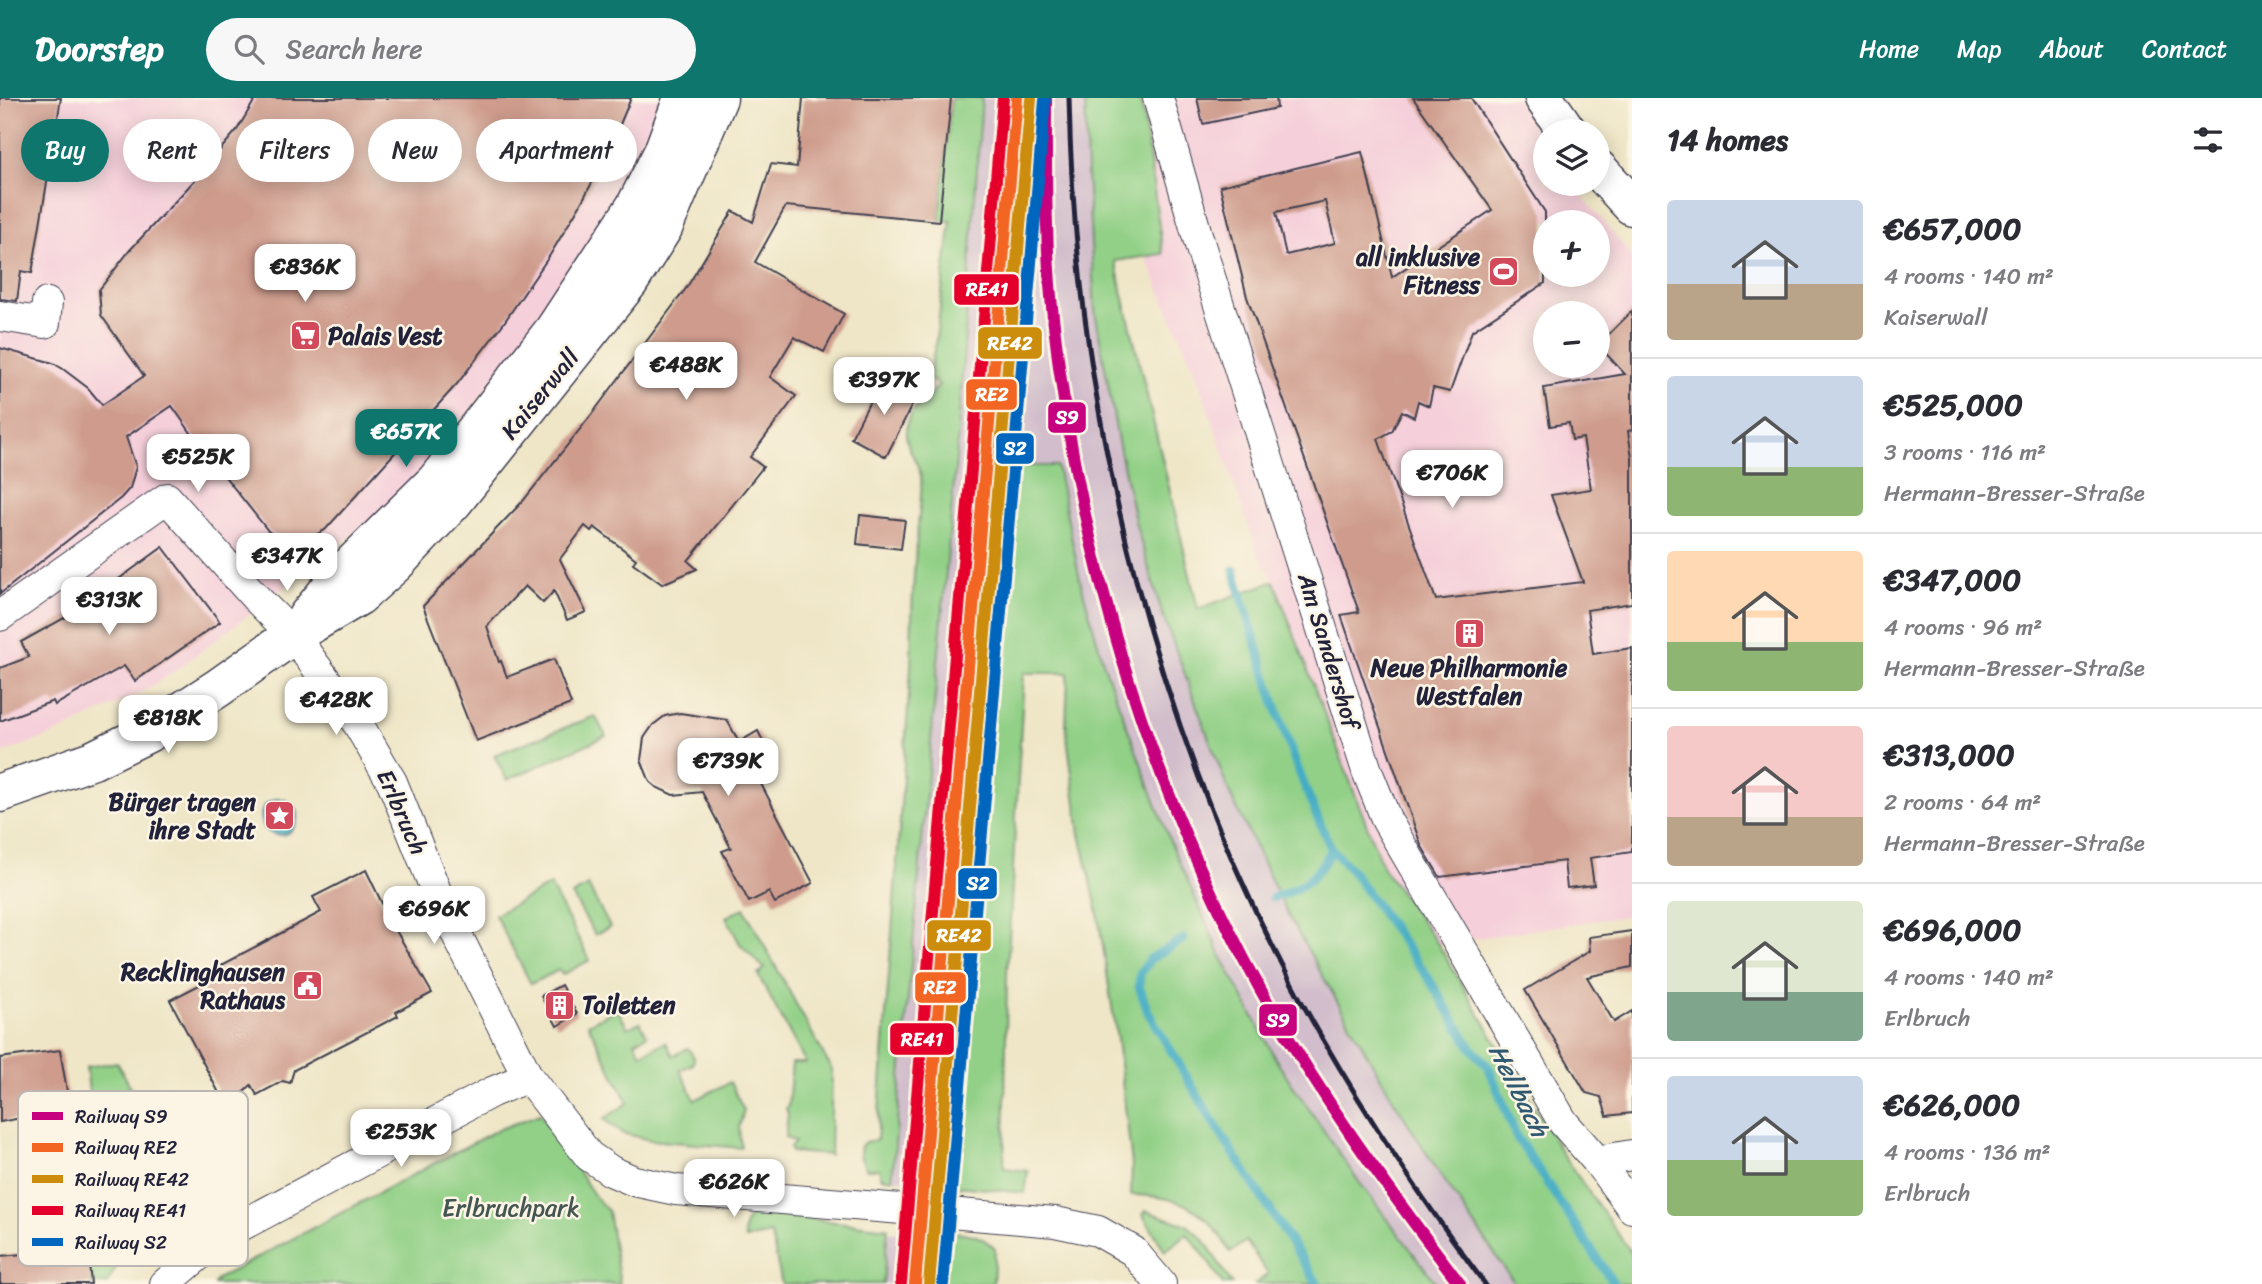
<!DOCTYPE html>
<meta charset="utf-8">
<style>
body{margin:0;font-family:Sriracha,sans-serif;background:#f7f7f7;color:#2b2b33;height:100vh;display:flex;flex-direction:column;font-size:26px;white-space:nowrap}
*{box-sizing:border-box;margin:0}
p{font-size:23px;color:#7c7c81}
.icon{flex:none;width:38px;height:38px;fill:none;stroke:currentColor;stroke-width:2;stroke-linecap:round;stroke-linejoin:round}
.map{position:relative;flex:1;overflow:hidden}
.side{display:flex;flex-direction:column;background:#fff;width:630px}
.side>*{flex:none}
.top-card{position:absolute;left:21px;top:21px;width:665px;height:63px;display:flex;gap:14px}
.buttons{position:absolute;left:1533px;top:21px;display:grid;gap:14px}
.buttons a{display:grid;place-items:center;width:77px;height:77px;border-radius:50%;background:#fff;box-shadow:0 4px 18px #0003;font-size:35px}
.price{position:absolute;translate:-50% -60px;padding:0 16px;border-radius:14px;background:#fff;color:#222;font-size:23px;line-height:46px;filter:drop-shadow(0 2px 4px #0008)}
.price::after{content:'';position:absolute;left:50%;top:42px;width:21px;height:16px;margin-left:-10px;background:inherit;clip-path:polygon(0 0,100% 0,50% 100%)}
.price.active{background:#0f766e;color:#fff}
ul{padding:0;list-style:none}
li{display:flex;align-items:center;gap:21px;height:175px;padding:0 35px}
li+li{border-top:2px solid #e1e1e2}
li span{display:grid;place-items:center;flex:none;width:196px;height:140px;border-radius:7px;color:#555}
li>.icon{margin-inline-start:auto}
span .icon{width:84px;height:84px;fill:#fffc;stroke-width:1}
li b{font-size:30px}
h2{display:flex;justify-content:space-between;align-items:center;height:84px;padding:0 35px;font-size:30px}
.pill{padding:0 24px;border-radius:32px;background:#fff;box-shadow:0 4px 18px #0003;font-size:24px;line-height:63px}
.pill.active{background:#0f766e;color:#fff}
header{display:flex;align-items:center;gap:42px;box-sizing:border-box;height:98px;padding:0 35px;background:#0f766e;color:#fff}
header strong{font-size:33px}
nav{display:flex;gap:38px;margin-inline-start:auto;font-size:24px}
.search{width:490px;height:63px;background:#f7f7f7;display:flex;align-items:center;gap:18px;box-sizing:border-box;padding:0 24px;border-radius:38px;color:#7c7c81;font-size:26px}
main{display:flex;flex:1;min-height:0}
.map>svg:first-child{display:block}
.built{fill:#f5cfda;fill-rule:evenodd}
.industrial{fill:#d1bdcb}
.green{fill:#92d087;stroke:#5a7961;stroke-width:2}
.water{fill:#44adc3;stroke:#33687f;stroke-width:2}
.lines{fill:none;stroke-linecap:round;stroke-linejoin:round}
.stream{stroke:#44adc3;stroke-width:9}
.building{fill:#ce9b8c;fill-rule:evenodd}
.minor-casing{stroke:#413f50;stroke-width:32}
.major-casing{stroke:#413f50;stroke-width:41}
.minor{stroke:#fff;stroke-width:30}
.major{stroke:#fff;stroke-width:38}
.rail{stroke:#22223b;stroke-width:5}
.rail-1-casing{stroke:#fcf5e5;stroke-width:18}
.rail-2-casing{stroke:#fcf5e5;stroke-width:18}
.rail-3-casing{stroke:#fcf5e5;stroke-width:18}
.rail-4-casing{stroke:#fcf5e5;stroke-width:18}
.rail-5-casing{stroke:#fcf5e5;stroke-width:18}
.rail-1{stroke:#c7007f;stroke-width:12}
.rail-2{stroke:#f26522;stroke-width:12}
.rail-3{stroke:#cc8c0c;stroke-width:12}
.rail-4{stroke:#e4002b;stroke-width:12}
.rail-5{stroke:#0065bd;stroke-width:12}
.labels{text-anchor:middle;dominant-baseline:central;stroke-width:5;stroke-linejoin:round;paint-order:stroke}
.poi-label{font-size:24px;font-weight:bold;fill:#22223b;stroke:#fcf5e5;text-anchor:end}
.street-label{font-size:24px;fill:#22223b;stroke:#fcf5e5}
.park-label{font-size:24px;fill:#445652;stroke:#fcf5e5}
.water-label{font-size:26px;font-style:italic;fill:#305a71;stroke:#fcf5e5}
.key{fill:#fcf5e5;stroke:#bbb6b2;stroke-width:2}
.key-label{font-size:19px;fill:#22223b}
.line-badge{stroke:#fcf5e5;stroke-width:2.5}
.badge-label{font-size:19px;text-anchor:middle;font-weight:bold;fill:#fff}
</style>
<header>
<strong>Doorstep</strong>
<div class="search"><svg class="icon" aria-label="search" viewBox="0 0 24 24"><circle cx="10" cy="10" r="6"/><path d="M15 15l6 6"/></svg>Search here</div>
<nav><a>Home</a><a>Map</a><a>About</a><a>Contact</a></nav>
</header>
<main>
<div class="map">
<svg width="1632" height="1186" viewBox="0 0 1632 1186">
<rect width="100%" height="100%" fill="#fcf5e5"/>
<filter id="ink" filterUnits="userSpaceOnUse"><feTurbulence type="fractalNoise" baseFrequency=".0143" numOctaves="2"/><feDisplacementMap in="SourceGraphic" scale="14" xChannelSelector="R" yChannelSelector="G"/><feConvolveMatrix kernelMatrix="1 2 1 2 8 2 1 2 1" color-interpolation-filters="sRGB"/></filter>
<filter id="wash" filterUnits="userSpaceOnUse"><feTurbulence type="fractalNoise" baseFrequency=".00686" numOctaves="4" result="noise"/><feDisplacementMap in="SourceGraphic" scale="28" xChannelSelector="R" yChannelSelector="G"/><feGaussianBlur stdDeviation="1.57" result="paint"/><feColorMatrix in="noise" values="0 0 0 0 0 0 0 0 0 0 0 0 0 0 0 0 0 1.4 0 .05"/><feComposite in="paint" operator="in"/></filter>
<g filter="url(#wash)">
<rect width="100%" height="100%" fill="#efe6c7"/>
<g class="built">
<polygon points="0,0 672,0 629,105 423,374 379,417 171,576 142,594 52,637 0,656"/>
<path d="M1141 0H1516L1545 50V86H1572L1632 158V817L1438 846 1383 770 1274 483 1259 458 1196 276 1146 159 1163 156ZM1545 124H1598V177H1545ZM1545 215H1598V268H1545Z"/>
</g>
<g class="industrial">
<polygon points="982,0 1085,0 1095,213 1118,343 1136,427 1162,515 1229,694 1288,817 1390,996 1436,1070 1515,1186 1437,1186 1356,1080 1279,967 1220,856 1170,743 1104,567 1080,482 1056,368 1007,369 938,1086 892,1081 956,362"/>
<polygon points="888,1134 933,1138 929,1186 883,1186"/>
</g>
<g class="green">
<path d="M951 0H982L956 362 892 1081 881 1079 879 1071H866L860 1057 861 1048 865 1044 877 1042 911 568C911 524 913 482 917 438 918 421 923 396 921 379 919 363 905 351 906 334 907 309 927 304 939 287L928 280 935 249 951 123H939Z"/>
<polygon points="1085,0 1141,0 1163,156 1115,163 1198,511 1274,483 1383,770 1438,846 1563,1057 1632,1156 1632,1186 1515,1186 1436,1070 1390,996 1288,817 1229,694 1162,515 1136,427 1118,343 1095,213 1087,75"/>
<path d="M1007 368H1057L1080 482 1104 567 1170 743 1220 856 1279 967 1356 1080 1437 1186H1255L1268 1176 1246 1143 1230 1154C1206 1109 1180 1098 1131 1097L1132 1067 1117 941 1097 810 1080 736 1066 631 1068 575H1024L1007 876 1004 1070 1028 1073 1025 1095 938 1086Z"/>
<polygon points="595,618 606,638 507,682 494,657"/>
<polygon points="550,787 590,862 562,877 559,872 531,886 495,817"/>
<polygon points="588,788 610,829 595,837 572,797"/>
<polygon points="744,810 832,972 830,1057 791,1054 790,1050 795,1044 785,1039 788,1016 786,1010 788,1009 792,965 806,965 758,877 764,870 740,846 726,819"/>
<polygon points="617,911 628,930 640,924 647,937 635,944 641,956 666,944 673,958 688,950 694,959 693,966 680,972 695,1002 730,984 744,1013 739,1029 741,1050 650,1042 622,1035 606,1023 604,1021 628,1005 588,926"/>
<polygon points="117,964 165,1053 174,1077 169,1099 123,1156 107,1186 91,1186 73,1144 59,1013 91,1010 86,969"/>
<polygon points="540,1016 596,1100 608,1113 620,1186 214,1186 217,1181 497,1032"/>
<polygon points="1146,1113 1187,1127 1204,1142 1232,1186 1223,1186 1201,1153 1187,1136 1165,1153 1143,1117"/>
<path d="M755 1115 888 1130 883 1186H782L771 1136 745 1141C743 1129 744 1122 755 1115Z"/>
<path d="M934 1133C956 1134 979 1133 995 1151L993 1186H929Z"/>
</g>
<circle class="water" cx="279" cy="719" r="18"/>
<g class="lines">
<g class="stream">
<path d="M1234 472C1262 566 1290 663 1332 752 1313 782 1307 788 1273 800"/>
<polyline points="1332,752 1352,773 1429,881 1470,948 1489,970 1516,1038 1614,1186"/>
<polyline points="1184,841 1150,861 1140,876 1139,888 1148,914 1217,1030 1318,1186"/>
</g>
</g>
<g id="blocks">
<g class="building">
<polygon points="0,0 61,0 32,175 21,173 17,203 0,201"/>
<polygon points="256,0 631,0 608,55 580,107 550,157 503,226 457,286 325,432 306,442 295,444 285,442 269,434 196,342 172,308 126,339 136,369 130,390 121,400 0,496 0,250 53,265 63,271 88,290 102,307 144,278 101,217 99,192 130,152 193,84 237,32"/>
<polygon points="803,0 951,0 939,123 786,108 755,164 844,216 824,254 794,239 770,279 796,298 750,359 763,369 688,463 697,471 662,486 633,465 636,461 594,429 591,433 585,428 560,461 586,514 567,522 554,493 543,505 525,488 487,528 499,564 501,563 507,579 554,561 571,606 476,643 423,508 523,403 592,316 687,189 733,113 753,124 771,66 797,69"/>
<polygon points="1197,0 1276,0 1277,10 1203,26"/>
<path d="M1413 0H1471L1545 114V185L1472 233 1450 294 1433 290 1429 308 1418 303 1414 319 1402 313 1392 333 1378 341 1436 502 1583 484 1551 397 1591 391 1583 340 1572 342 1569 325 1550 328 1544 290 1625 276 1598 247 1632 213V332L1628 333 1632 360V505L1587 512 1593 556 1632 550V754L1590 760 1594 787 1567 790 1564 763 1440 779 1421 747 1341 517 1359 514 1247 199 1220 88 1362 54 1392 179 1492 112ZM1325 103 1335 145 1286 157 1276 114Z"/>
<polygon points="882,280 917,297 886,359 851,340"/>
<polygon points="860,417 905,422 901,451 857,446"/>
<polygon points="163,449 220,524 135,583 124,568 55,607 53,603 0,623 0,570 29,559 21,544 68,518"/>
<polygon points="680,615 727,622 739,644 758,633 770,657 751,667 813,785 775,805 769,794 749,804 722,753 731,750 702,694 673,697 656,689 650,684 641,662 644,640 653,627 665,618"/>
<polygon points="366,772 391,824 432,895 396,914 398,918 294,972 290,985 283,983 257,997 251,987 227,1010 170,902 213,880 215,874 220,871 221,867 321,814 313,799"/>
<polygon points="1632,833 1632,869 1587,879 1614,924 1632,913 1632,1015 1607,1018 1601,999 1586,995 1525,892 1590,853 1589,839"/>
<polygon points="561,887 577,916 557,928 541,898"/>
<polygon points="60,952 70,1011 59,1013 73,1144 87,1145 91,1186 0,1186 0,1158 35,1155 21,1020 0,1024 0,960"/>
</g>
</g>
</g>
<g filter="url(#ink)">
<use href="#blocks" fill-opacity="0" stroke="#413f50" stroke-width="2"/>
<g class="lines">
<defs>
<g id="minor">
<polyline points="1158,0 1200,147 1367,673 1387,723 1563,1024 1597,1063"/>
<polyline points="0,218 45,225 47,205"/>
<polyline points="0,518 167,400 256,500 293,537 358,626 392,684 440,803 528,979 589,1058 611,1073 634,1083 676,1092 1055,1124 1098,1133 1133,1153 1161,1186"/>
<polyline points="1632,1057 1597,1063 1632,1110"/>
<polyline points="165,1186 220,1139 492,994 528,979"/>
</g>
<g id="major">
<polyline points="1544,0 1567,33"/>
<polyline points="1598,71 1632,108"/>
<polyline points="307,519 341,477 436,383 554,232 635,109 663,54 683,0"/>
<polyline points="0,695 93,662 148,635 218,590 293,537 359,498 395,466 454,403 629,184 663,130 718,0"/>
</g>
</defs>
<use href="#minor" class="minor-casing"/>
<use href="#major" class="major-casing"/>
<use href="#minor" class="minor"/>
<use href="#major" class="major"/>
<path class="rail" d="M1069 0C1075 322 1160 660 1322 940 1371 1025 1426 1107 1485 1186"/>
<defs>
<path id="rail-1" d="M1046 0C1046 73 1045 146 1053 219 1078 451 1146 682 1258 887 1316 993 1387 1090 1460 1186"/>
<polyline id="rail-2" points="915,1186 1017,0"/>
<polyline id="rail-3" points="929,1186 1031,1"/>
<polyline id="rail-4" points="901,1185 1003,0"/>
<polyline id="rail-5" points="943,1186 1045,2"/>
</defs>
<use href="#rail-1" class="rail-1-casing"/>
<use href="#rail-2" class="rail-2-casing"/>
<use href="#rail-3" class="rail-3-casing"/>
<use href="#rail-4" class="rail-4-casing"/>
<use href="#rail-5" class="rail-5-casing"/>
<use href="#rail-1" class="rail-1"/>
<use href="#rail-2" class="rail-2"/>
<use href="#rail-3" class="rail-3"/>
<use href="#rail-4" class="rail-4"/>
<use href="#rail-5" class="rail-5"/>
</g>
</g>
<defs>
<symbol id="stadium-square" viewBox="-11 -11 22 22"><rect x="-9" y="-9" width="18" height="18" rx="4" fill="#d1495b" stroke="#fcf5e5"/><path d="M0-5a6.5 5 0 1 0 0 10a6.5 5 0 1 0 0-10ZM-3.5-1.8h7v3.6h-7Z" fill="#fff"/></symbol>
<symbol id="supermarket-square" viewBox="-11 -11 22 22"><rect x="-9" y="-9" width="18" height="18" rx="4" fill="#d1495b" stroke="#fcf5e5"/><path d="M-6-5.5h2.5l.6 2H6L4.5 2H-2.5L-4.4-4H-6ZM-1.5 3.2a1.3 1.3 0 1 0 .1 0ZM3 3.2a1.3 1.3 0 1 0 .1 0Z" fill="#fff"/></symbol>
<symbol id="building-square" viewBox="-11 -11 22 22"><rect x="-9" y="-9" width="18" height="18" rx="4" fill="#d1495b" stroke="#fcf5e5"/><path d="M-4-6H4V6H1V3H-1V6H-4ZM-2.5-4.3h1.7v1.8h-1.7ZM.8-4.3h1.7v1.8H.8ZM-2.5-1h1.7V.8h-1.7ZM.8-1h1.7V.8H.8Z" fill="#fff"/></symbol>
<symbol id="sight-square" viewBox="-11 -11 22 22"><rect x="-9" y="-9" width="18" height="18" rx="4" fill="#d1495b" stroke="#fcf5e5"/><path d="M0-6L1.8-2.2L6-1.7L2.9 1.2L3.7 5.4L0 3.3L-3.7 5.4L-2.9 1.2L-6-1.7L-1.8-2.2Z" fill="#fff"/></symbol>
<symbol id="civic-square" viewBox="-11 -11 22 22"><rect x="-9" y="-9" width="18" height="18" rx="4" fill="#d1495b" stroke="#fcf5e5"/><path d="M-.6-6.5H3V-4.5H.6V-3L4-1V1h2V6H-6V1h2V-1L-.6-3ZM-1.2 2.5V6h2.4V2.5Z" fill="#fff"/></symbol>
</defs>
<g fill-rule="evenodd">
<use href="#stadium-square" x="1486" y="156" width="35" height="35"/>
<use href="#supermarket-square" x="288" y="220" width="35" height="35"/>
<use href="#building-square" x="1452" y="518" width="35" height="35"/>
<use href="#sight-square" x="262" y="700" width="35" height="35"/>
<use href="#civic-square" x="290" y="870" width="35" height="35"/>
<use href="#building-square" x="542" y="890" width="35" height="35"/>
</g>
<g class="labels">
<g class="poi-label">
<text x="1480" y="159">all inklusive<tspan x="1480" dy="28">Fitness</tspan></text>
<text x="328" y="238" text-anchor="start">Palais Vest</text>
<text x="1469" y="570" text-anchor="middle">Neue Philharmonie<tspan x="1469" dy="28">Westfalen</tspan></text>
<text x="256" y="704">Bürger tragen<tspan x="256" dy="28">ihre Stadt</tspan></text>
<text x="285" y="874">Recklinghausen<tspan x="285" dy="28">Rathaus</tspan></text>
<text x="582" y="907" text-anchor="start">Toiletten</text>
</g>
<g class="street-label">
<text transform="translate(540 296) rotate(-51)">Kaiserwall</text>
<text transform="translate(1329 553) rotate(73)">Am Sandershof</text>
<text transform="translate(402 714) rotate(66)">Erlbruch</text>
</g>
<g class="park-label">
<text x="511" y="1110">Erlbruchpark</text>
</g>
<g class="water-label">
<text transform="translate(1519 992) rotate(63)">Hellbach</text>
</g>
</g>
<rect x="18" y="993" width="230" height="175" rx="10" class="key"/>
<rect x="32" y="1014" width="31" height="8" fill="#c7007f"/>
<rect x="32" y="1045" width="31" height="9" fill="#f26522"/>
<rect x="32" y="1077" width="31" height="8" fill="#cc8c0c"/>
<rect x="32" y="1108" width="31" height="9" fill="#e4002b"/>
<rect x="32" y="1140" width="31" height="8" fill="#0065bd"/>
<g class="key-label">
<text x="75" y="1025">Railway S9</text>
<text x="75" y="1056">Railway RE2</text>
<text x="75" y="1088">Railway RE42</text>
<text x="75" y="1119">Railway RE41</text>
<text x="75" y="1151">Railway S2</text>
</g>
<g class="line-badge">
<rect x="953" y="175" width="67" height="33" rx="7" fill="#e4002b"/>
<rect x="977" y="228" width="66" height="34" rx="7" fill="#cc8c0c"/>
<rect x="965" y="280" width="53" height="33" rx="7" fill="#f26522"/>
<rect x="1047" y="303" width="40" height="33" rx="7" fill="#c7007f"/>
<rect x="995" y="334" width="40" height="33" rx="7" fill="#0065bd"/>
<rect x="957" y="769" width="41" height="33" rx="7" fill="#0065bd"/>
<rect x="926" y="821" width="66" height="33" rx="7" fill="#cc8c0c"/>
<rect x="914" y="873" width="53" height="33" rx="7" fill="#f26522"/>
<rect x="1258" y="905" width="40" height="34" rx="7" fill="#c7007f"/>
<rect x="889" y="924" width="66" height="34" rx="7" fill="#e4002b"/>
</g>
<g class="badge-label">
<text x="987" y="198">RE41</text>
<text x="1010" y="252">RE42</text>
<text x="992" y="303">RE2</text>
<text x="1067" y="326">S9</text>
<text x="1015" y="357">S2</text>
<text x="978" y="792">S2</text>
<text x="959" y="844">RE42</text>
<text x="940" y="896">RE2</text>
<text x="1278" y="929">S9</text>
<text x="922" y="948">RE41</text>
</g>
</svg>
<div class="buttons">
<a><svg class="icon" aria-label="layers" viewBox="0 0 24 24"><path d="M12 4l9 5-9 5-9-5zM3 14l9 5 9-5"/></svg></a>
<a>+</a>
<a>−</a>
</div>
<b class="price" style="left:305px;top:206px">€836K</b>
<b class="price" style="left:686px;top:304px">€488K</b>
<b class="price" style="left:884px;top:319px">€397K</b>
<b class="price active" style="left:406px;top:371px">€657K</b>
<b class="price" style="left:198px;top:396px">€525K</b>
<b class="price" style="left:1452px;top:412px">€706K</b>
<b class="price" style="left:287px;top:495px">€347K</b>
<b class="price" style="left:109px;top:539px">€313K</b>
<b class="price" style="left:336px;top:639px">€428K</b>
<b class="price" style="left:168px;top:657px">€818K</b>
<b class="price" style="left:728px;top:700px">€739K</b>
<b class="price" style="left:434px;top:848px">€696K</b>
<b class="price" style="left:401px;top:1071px">€253K</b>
<b class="price" style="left:734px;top:1121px">€626K</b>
<div class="top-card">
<a class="pill active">Buy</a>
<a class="pill">Rent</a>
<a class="pill">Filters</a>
<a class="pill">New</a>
<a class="pill">Apartment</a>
</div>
</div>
<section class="side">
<h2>14 homes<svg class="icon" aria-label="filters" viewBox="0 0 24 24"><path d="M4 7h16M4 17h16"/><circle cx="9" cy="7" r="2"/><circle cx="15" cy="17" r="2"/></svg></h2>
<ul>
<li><span style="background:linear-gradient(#c9d6e8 60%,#b9a48a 0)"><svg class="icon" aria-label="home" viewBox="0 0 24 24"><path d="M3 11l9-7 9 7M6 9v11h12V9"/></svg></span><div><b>€657,000</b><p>4 rooms · 140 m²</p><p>Kaiserwall</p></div></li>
<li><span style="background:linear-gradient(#c9d6e8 65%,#8fb573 0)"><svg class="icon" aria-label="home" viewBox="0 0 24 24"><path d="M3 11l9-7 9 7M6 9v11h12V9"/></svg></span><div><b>€525,000</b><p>3 rooms · 116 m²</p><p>Hermann-Bresser-Straße</p></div></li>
<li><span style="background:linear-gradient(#ffd9b3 65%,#8fb573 0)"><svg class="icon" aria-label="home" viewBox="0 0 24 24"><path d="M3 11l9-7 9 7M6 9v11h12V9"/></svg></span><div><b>€347,000</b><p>4 rooms · 96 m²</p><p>Hermann-Bresser-Straße</p></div></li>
<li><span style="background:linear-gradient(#f6c9c9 65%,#b9a48a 0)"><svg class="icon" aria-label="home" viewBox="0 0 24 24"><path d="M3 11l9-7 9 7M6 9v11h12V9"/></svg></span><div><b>€313,000</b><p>2 rooms · 64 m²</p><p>Hermann-Bresser-Straße</p></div></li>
<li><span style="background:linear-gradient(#dfe7d0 65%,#7fa58c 0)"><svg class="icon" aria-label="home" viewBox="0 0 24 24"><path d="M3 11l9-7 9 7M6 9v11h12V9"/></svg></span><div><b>€696,000</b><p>4 rooms · 140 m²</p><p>Erlbruch</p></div></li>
<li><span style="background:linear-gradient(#c9d6e8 60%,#8fb573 0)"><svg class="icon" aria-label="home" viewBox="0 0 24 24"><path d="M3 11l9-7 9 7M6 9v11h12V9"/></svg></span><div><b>€626,000</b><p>4 rooms · 136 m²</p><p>Erlbruch</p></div></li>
</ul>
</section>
</main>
